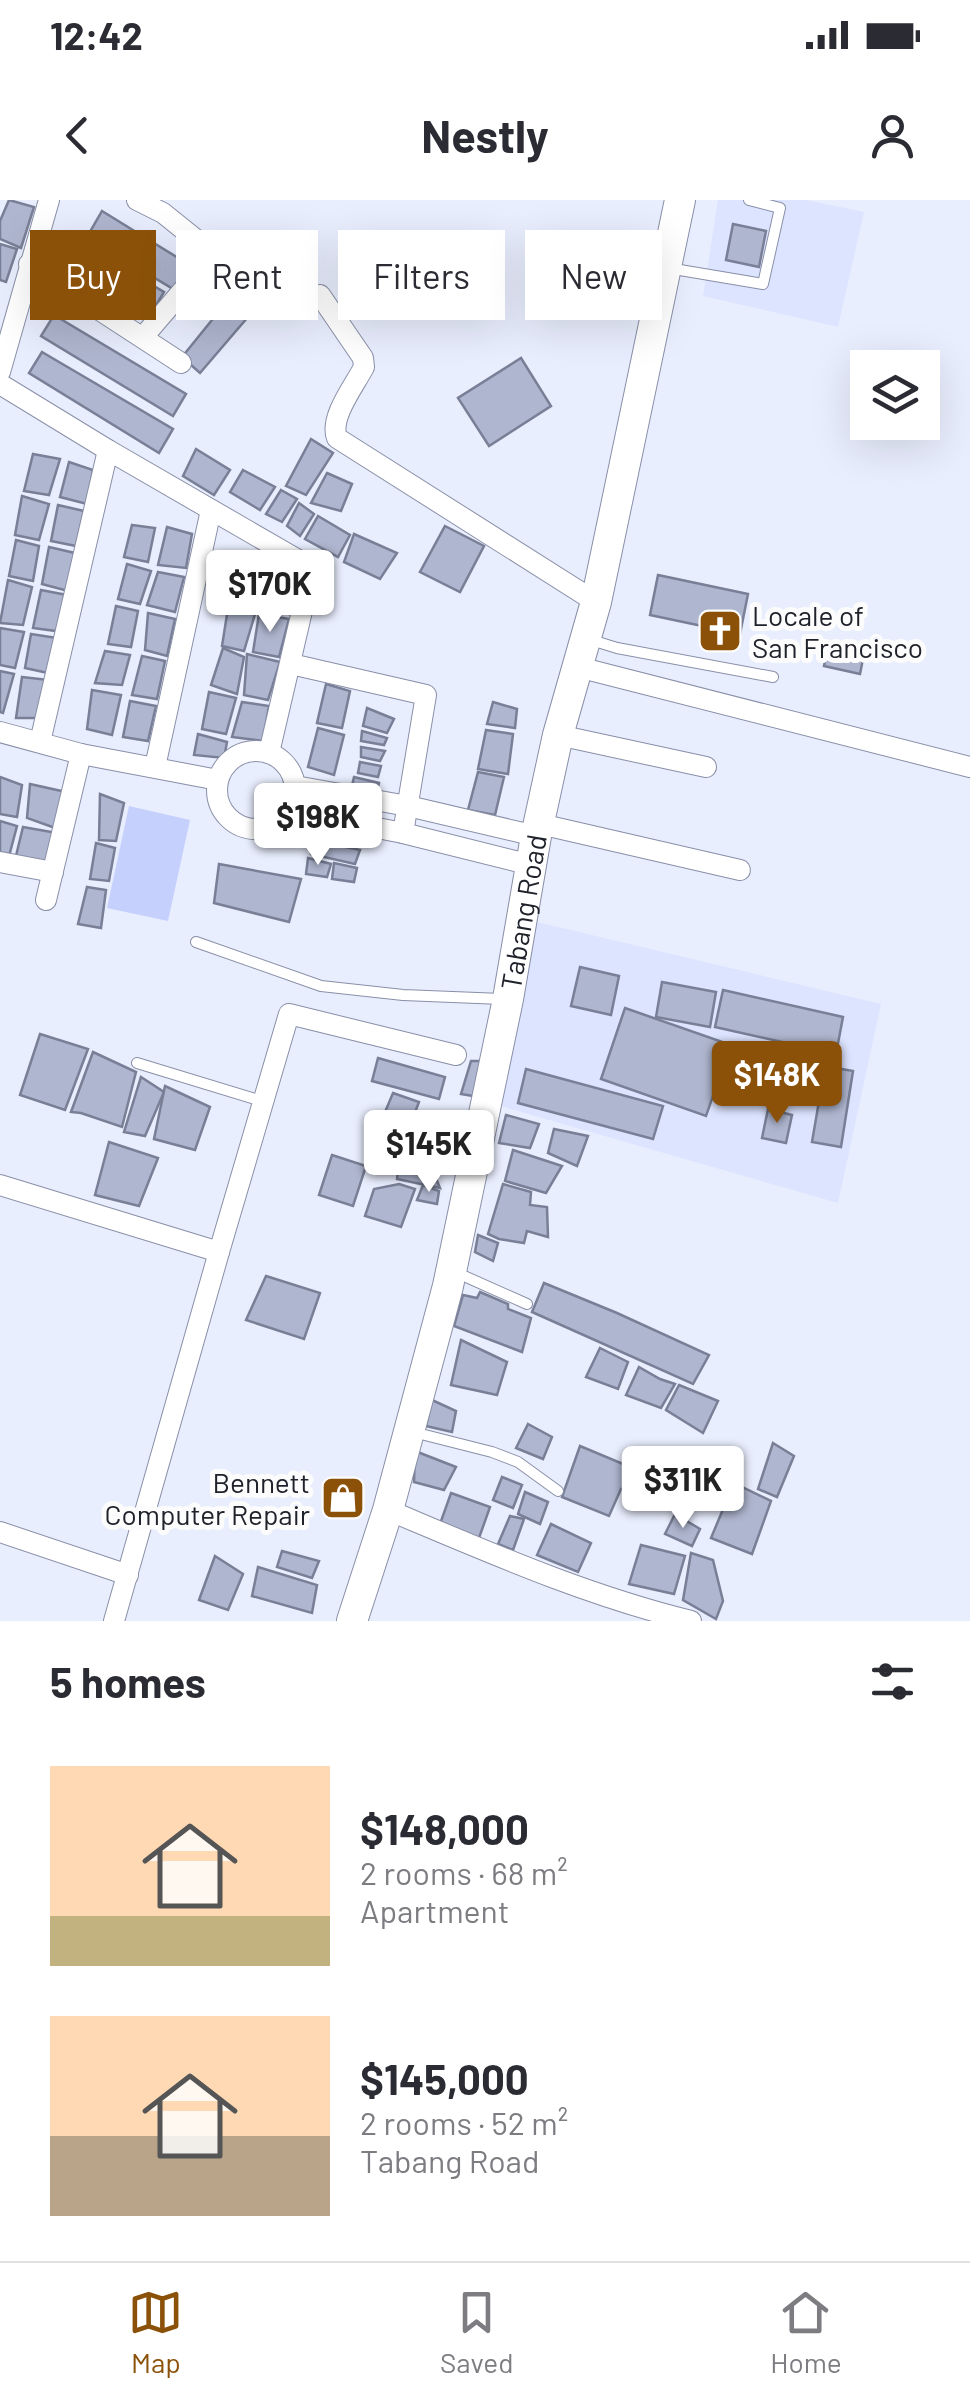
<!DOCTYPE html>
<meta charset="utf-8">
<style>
body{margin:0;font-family:Barlow,sans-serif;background:#f2f2f3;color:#2b2b33;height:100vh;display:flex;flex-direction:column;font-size:38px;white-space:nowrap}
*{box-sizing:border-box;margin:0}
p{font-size:32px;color:#7c7c81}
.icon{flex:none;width:55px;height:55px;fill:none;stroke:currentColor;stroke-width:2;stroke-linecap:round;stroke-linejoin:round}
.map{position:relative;height:1421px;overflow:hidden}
.drawer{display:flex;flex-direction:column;background:#fff;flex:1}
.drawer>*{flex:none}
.guide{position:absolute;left:30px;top:30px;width:910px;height:90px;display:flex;gap:20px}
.tools{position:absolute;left:850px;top:150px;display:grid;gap:20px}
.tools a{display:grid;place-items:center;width:90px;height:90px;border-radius:0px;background:#fff;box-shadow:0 10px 40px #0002;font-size:50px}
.price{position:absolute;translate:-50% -85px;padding:0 22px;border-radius:10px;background:#fff;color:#222;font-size:32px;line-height:65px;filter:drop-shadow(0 2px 5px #0008)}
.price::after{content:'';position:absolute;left:50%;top:60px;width:30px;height:22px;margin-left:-15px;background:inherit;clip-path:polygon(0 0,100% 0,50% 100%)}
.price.selected{background:#8b5109;color:#fff}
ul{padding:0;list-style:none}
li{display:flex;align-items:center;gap:30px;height:250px;padding:0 50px}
li span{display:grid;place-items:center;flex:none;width:280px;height:200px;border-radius:0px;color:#555}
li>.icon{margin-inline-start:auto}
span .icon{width:120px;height:120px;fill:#fffc;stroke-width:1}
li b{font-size:42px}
h2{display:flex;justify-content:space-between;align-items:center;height:120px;padding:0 50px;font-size:42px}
.pill{padding:0 35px;border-radius:0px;background:#fff;box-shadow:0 10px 40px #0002;font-size:35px;line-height:90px}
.pill.selected{background:#8b5109;color:#fff}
.status{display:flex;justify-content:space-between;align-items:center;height:70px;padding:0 50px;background:#fff;direction:ltr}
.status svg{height:28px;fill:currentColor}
header{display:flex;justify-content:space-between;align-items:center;height:130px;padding:0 50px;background:#fff;font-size:45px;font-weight:700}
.tab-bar{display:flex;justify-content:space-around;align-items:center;height:140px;border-top:2px solid #e1e1e2;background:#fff;font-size:28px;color:#7c7c81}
.tab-bar a{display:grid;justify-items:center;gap:5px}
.tab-bar .selected{color:#8b5109}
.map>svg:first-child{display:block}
.built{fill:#dde4ff}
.green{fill:#c5d0fd}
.building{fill:#afb6cf;stroke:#797f96;stroke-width:2.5}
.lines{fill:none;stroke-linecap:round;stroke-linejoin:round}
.lane-casing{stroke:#898fa7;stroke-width:12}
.street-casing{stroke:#898fa7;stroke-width:22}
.secondary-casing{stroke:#898fa7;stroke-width:32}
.lane{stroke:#fff;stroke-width:10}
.street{stroke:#fff;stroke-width:20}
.secondary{stroke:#fff;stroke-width:30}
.labels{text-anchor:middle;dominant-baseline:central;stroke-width:10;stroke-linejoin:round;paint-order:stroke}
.poi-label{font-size:28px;fill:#20222b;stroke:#fcfcfc;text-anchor:start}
.street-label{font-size:28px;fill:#20222b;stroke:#fcfcfc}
</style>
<div class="status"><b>12:42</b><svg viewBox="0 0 49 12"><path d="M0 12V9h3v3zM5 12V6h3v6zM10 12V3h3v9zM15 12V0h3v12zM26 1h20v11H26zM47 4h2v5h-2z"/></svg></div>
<header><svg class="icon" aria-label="back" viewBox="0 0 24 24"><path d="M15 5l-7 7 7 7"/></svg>Nestly<svg class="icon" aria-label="person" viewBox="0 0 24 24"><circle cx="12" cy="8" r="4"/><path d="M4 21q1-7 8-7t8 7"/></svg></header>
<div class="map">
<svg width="970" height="1421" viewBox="0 0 970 1421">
<rect width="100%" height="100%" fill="#e9eefe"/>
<g class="built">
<polygon points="718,0 806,0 864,12 838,127 703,96"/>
<polygon points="537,722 881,804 838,1003 497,905"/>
</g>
<polygon class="green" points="129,606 190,620 168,721 107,708"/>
<g class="building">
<polygon points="9,0 34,7 21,48 0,39 0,21"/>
<polygon points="102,11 188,64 173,89 87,37"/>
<polygon points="733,24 766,31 759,67 726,60"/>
<polygon points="77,41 164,92 149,117 62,65"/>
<polygon points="0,44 17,49 6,82 0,80"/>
<polygon points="258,63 278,82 200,173 182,157"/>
<polygon points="54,115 186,194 173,216 41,136"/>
<polygon points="42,152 173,229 159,253 29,173"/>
<polygon points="521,158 551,206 489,246 458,198"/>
<polygon points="311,239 333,253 306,295 286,286"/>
<polygon points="196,249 230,270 214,295 183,276"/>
<polygon points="33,254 60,259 49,295 24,291"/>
<polygon points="69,262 93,270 87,304 60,297"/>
<polygon points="243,270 275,287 260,310 230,292"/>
<polygon points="327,273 352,284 341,311 311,303"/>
<polygon points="281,290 297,299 282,322 266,314"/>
<polygon points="22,296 49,304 39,340 15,335"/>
<polygon points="299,303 314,314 300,336 287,326"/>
<polygon points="58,305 84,311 76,346 51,341"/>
<polygon points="318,316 350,335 338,357 305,339"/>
<polygon points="132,325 155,328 148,362 124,357"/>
<polygon points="445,326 484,346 460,392 420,372"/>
<polygon points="167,327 192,334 186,368 158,365"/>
<polygon points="354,334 397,353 380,379 344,362"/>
<polygon points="16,340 39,346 33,381 9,376"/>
<polygon points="49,347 75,353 68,391 42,384"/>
<polygon points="240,356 265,364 256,407 231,405"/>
<polygon points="127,364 151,371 140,404 118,399"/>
<polygon points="274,370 297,381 289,414 266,408"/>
<polygon points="158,372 184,377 175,412 147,405"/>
<polygon points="658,375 748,394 740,434 650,415"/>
<polygon points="8,380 32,387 23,425 0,423"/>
<polygon points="41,390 67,395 56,431 33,428"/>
<polygon points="116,406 138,411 131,447 108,444"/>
<polygon points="228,408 255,414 244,451 222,446"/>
<polygon points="148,413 175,419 167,456 145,450"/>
<polygon points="259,414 289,419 279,457 253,452"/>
<polygon points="0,428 24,432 15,468 0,465"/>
<polygon points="31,434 57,438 48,473 25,468"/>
<polygon points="829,441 865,449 860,474 824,466"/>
<polygon points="223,448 244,457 237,494 211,485"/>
<polygon points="105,451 130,455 122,485 95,483"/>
<polygon points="247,454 280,462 268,500 244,495"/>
<polygon points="142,456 165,461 157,499 132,495"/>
<polygon points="0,471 14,474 3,513 0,512"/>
<polygon points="22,477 49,480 37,518 16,518"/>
<polygon points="326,484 350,491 342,528 317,523"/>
<polygon points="92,490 121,495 112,535 87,529"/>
<polygon points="209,492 236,498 226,534 202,529"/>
<polygon points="130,501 156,506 148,541 123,537"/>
<polygon points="242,502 269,506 263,541 232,537"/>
<polygon points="493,502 517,509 515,528 487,524"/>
<polygon points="367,508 394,519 387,533 363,526"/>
<polygon points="318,528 344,535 334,575 308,567"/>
<polygon points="486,530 513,534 508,574 478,569"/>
<polygon points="362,531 387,538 384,545 361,541"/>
<polygon points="198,534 227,542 224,558 194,555"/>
<polygon points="361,547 385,551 380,561 361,557"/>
<polygon points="360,562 381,566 378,577 358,573"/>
<polygon points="478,572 504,577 495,615 468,610"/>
<polygon points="0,577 22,585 17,617 0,614"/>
<polygon points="354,577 379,583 376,595 351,590"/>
<polygon points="30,584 66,592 58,629 27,618"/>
<polygon points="100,594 124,603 116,641 99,640"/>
<polygon points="0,621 17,626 8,660 0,658"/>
<polygon points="23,627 57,633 49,668 15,660"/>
<polygon points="312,640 360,650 355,664 311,654"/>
<polygon points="96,643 115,648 109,681 90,679"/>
<polygon points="308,658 331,664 327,677 306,674"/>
<polygon points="334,663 357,668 354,682 332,679"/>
<polygon points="219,664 301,679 289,722 214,703"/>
<polygon points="87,687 106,690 101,728 78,724"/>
<polygon points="580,767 619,776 611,815 571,806"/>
<polygon points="662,782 716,792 710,827 656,817"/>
<polygon points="723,790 843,817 836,854 715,827"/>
<polygon points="625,808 731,845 706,916 601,879"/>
<polygon points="40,834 88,849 65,910 20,895"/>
<polygon points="93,852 136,872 122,927 81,913 71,912"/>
<polygon points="378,858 445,877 439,899 372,881"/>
<polygon points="471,861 488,861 479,897 461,894"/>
<polygon points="825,866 853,871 841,947 812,942"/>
<polygon points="526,869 663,906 653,939 518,903"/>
<polygon points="141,877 164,892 145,936 124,932"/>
<polygon points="165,886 210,907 195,950 154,939"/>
<polygon points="393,893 419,902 409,928 380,924"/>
<polygon points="768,909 792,915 786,943 762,938"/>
<polygon points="506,915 539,924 530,948 499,943"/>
<polygon points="554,929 588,936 577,966 548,953"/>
<polygon points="109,942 158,958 139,1006 95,995"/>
<polygon points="513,950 562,966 546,993 505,981"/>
<polygon points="332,955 366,966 353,1006 319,995"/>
<polygon points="430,964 440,988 397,979 398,971"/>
<polygon points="399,984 415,989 401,1027 365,1016 374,989"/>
<polygon points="503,984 531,992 530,1005 547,1007 548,1037 527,1031 524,1043 499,1039 488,1034"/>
<polygon points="423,985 439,991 437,1004 417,1000"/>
<polygon points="478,1035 498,1043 493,1061 475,1052"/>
<polygon points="266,1076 320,1093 304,1139 246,1120"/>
<polygon points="544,1083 617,1113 709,1155 693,1184 532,1112"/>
<polygon points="480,1092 508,1104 508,1109 531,1118 522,1152 454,1126 463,1095 477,1098"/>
<polygon points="461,1140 507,1162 497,1195 451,1185"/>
<polygon points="600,1148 628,1162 618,1189 586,1177"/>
<polygon points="639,1167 660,1179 675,1184 661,1208 626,1195"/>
<polygon points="679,1185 718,1201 703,1233 666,1210"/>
<polygon points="432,1200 456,1211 452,1232 426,1226"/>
<polygon points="528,1224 552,1237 543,1259 516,1248"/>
<polygon points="773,1243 794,1256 777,1297 758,1289"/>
<polygon points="580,1246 652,1276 650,1304 621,1289 609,1316 562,1297"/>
<polygon points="415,1251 456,1267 444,1290 414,1282"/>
<polygon points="502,1277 522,1285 513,1308 493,1300"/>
<polygon points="734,1283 771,1301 752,1354 711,1338"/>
<polygon points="525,1292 548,1302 540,1324 518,1314"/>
<polygon points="451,1293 490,1307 479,1338 440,1324"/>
<polygon points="675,1314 700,1329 692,1346 665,1334"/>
<polygon points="510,1316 524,1319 513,1350 498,1344"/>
<polygon points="551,1324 591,1343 578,1372 537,1355"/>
<polygon points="641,1345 685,1356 674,1394 629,1384"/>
<polygon points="282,1351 319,1361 312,1378 277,1367"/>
<polygon points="691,1353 713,1360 723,1401 716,1419 683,1400"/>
<polygon points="215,1356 243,1374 228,1410 199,1400"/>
<polygon points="258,1367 317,1385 312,1413 252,1396"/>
</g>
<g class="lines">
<defs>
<g id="lane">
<polyline points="668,68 763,84 780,8 749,0"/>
<polyline points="588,439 617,448 773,477"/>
<polyline points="196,742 321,786 403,795 502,799"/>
<polyline points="137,863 262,901"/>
<polyline points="455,1072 527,1104"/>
<polyline points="413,1232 492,1252 518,1262 558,1291"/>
</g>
<g id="street">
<polyline points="137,0 163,13 214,54 143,137"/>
<polyline points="29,64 181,163"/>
<path d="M320 95 363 158 364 167C354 186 329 218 337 238L596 402"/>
<polyline points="0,172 49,0"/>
<polyline points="0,184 108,250 312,368 269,553"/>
<polyline points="291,464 426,495 403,633"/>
<polyline points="578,467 970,567"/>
<polyline points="0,532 81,554 218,580"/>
<polyline points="558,535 706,567"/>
<polyline points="40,542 108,250"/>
<circle cx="256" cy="590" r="39"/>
<polyline points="155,567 211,310"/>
<polyline points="295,586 408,606 536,636"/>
<polyline points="290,611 403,633 531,665"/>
<polyline points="540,624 740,670"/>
<polyline points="0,662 53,672"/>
<polyline points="46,700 81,554"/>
<polyline points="0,985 219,1052 114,1421"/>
<polyline points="219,1052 289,814 456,855"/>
<path d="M388 1310C488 1352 585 1395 691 1421"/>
<polyline points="0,1332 128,1375"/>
</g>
<g id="secondary">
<path id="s1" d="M352 1421 388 1310 448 1086 508 799 536 636 558 535 596 402 680 0"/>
</g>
</defs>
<use href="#lane" class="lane-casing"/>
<use href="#street" class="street-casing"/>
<use href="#secondary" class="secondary-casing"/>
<use href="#lane" class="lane"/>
<use href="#street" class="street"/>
<use href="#secondary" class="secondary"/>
</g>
<defs>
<symbol id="church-square" viewBox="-11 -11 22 22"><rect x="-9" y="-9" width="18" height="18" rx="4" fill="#8b5109" stroke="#fcfcfc"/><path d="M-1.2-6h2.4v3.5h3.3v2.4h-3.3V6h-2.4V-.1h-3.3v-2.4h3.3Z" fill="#fff"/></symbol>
<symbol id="shop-square" viewBox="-11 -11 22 22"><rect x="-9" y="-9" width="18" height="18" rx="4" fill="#8b5109" stroke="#fcfcfc"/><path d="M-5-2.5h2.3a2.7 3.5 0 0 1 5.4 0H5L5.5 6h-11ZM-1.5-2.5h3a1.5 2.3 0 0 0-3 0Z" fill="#fff"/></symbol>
</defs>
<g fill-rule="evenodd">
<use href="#church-square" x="695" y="406" width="50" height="50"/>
<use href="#shop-square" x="318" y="1273" width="50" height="50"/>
</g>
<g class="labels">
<g class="poi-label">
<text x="752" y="415">Locale of<tspan x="752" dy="32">San Francisco</tspan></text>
<text x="310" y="1282" text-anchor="end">Bennett<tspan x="310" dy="32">Computer Repair</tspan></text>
</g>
<g class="street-label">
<text stroke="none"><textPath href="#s1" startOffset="730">Tabang Road</textPath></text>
</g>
</g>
</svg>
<div class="tools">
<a><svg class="icon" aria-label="layers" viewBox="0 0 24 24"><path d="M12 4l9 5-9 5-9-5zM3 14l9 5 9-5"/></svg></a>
</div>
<b class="price" style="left:270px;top:435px">$170K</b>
<b class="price" style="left:318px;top:668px">$198K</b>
<b class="price selected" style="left:777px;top:926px">$148K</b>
<b class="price" style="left:429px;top:995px">$145K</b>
<b class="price" style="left:683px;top:1331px">$311K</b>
<div class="guide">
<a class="pill selected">Buy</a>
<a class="pill">Rent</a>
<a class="pill">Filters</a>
<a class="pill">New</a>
</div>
</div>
<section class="drawer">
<h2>5 homes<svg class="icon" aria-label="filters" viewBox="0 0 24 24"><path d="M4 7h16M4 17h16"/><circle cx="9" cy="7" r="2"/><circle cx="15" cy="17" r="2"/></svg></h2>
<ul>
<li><span style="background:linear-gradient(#ffd9b3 75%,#c2b280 0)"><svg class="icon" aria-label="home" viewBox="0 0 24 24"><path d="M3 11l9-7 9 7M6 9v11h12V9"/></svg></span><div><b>$148,000</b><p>2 rooms · 68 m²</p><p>Apartment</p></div></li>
<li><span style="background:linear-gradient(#ffd9b3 60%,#b9a48a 0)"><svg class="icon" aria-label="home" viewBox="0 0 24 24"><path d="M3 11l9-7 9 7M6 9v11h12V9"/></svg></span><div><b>$145,000</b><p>2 rooms · 52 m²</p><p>Tabang Road</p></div></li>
</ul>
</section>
<nav class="tab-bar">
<a class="selected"><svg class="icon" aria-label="map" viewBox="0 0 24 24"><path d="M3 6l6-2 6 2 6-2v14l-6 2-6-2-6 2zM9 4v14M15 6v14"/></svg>Map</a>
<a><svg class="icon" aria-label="saved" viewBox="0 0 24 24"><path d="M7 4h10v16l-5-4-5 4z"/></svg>Saved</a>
<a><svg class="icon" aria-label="home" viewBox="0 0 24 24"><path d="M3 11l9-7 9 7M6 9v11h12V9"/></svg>Home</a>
</nav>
